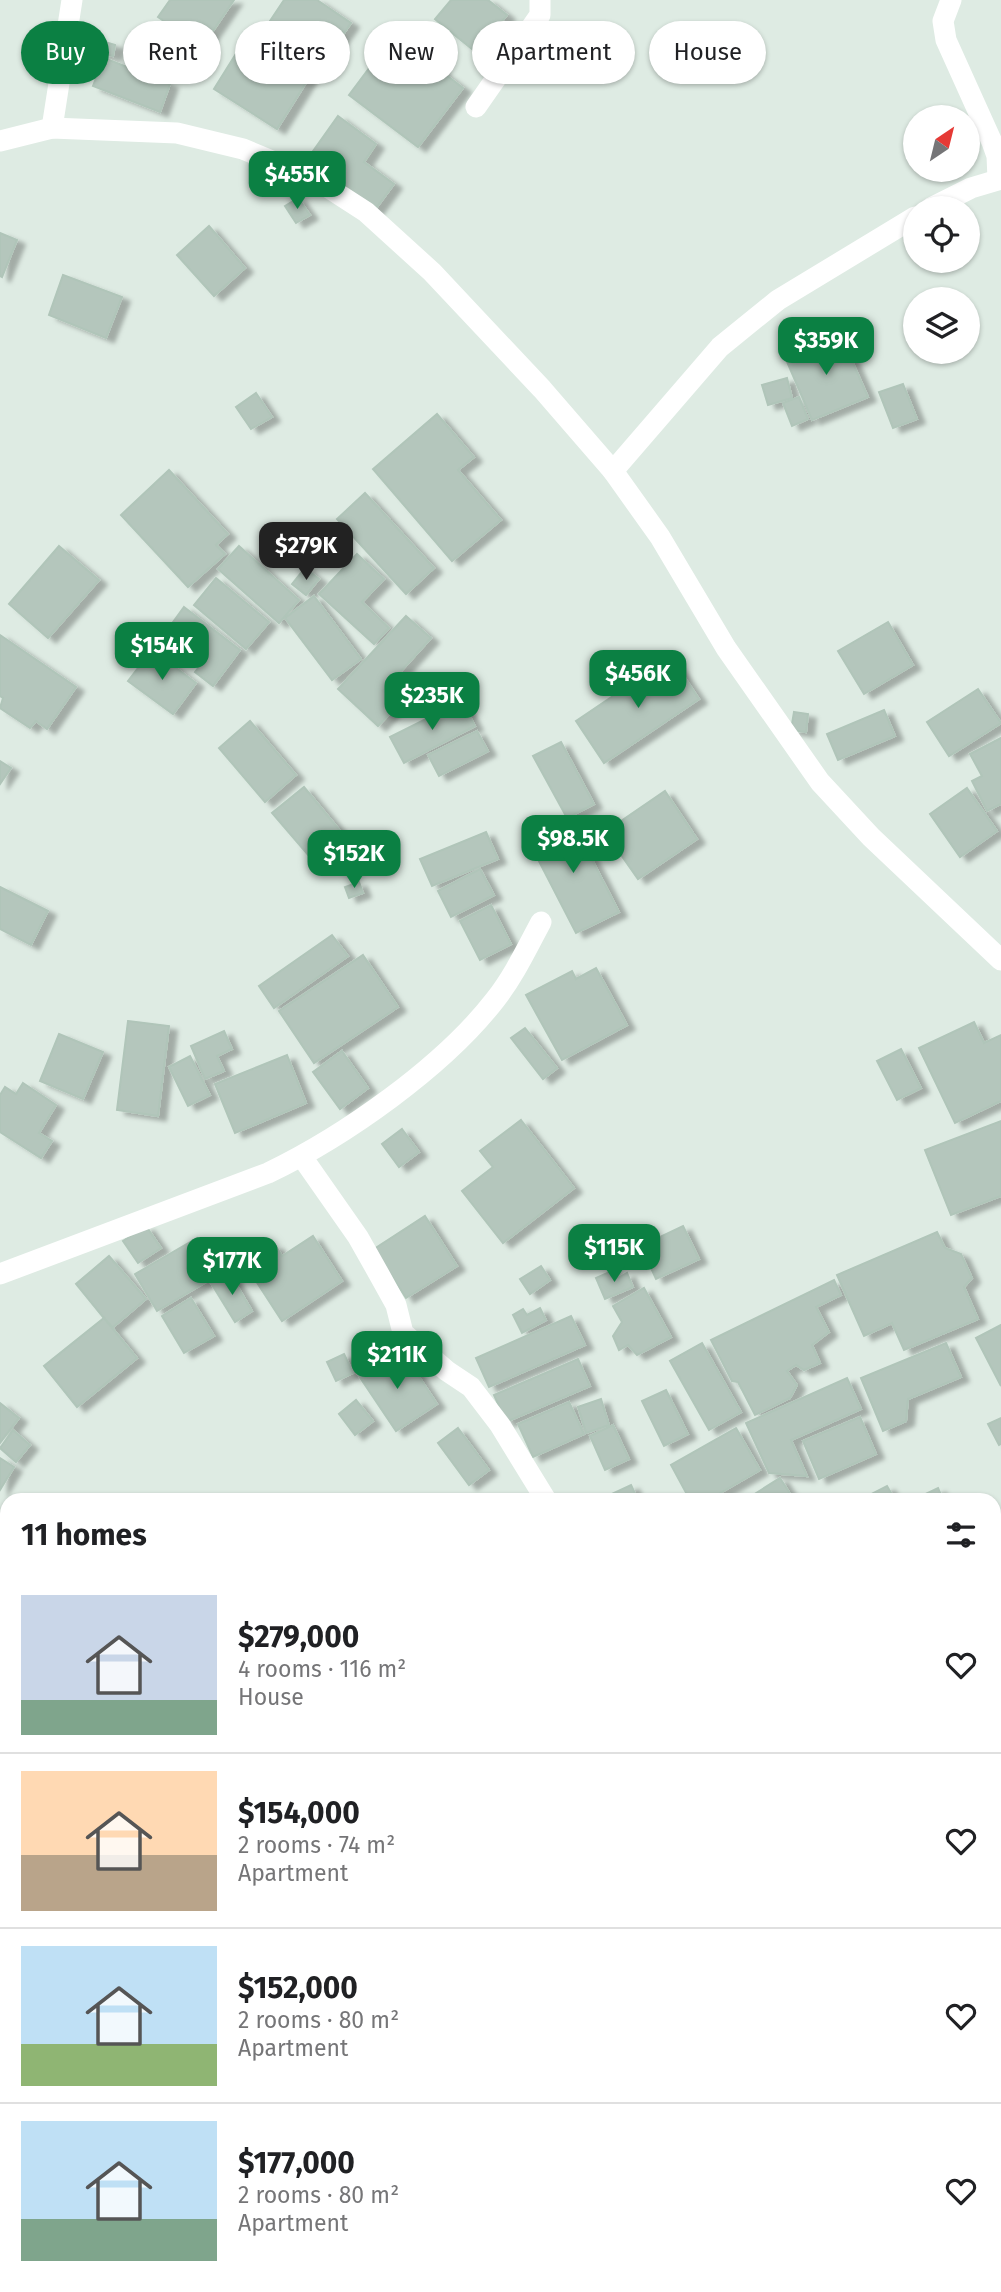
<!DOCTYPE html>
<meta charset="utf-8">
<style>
body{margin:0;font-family:"Fira Sans",sans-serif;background:#f2f2f2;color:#202124;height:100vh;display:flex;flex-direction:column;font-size:26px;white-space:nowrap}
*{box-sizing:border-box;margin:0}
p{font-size:23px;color:#757577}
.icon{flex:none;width:38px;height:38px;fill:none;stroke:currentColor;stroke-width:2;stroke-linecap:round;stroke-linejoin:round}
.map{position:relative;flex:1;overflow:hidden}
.sheet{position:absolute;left:0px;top:1493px;width:1001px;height:800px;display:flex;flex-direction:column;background:#fff;border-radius:21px 21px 0 0;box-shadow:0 2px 5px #0004}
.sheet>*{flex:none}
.hud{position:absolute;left:21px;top:21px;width:959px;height:63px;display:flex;gap:14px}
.needle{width:46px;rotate:35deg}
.buttons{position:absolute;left:903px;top:105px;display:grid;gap:14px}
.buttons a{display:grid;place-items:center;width:77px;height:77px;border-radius:50%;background:#fff;box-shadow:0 2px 5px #0004;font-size:35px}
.price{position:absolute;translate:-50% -60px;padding:0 16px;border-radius:14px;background:#0b8043;color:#fff;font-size:23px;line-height:46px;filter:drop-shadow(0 2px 4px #0008)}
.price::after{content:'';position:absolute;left:50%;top:42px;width:21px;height:16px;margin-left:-10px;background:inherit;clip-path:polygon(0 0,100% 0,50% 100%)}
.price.on{background:#222;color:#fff}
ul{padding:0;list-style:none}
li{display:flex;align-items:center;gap:21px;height:175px;padding:0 21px}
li+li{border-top:2px solid #e0e0e0}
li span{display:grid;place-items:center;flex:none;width:196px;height:140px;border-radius:0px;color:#555}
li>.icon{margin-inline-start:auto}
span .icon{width:84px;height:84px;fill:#fffc;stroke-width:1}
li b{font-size:30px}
h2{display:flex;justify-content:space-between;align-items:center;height:84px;padding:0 21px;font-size:30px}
.pill{padding:0 24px;border-radius:32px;background:#fff;box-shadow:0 2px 5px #0004;font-size:24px;line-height:63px}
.pill.on{background:#0b8043;color:#fff}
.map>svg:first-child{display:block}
.building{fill:#b4c6bc;stroke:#b0c5b9;stroke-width:2;filter:url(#shadow)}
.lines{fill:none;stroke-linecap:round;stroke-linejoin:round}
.minor{stroke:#fff;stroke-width:21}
</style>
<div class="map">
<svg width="1001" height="2292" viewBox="0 0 1001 2292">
<defs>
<filter id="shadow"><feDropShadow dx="8" dy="4.5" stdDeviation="2" flood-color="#0004"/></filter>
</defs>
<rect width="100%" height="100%" fill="#deebe3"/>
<g class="building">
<polygon points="170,0 234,0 202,47 158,17"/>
<polygon points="284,0 317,0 351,23 318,71 262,33"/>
<polygon points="451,0 488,0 507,15 477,53 435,19"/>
<polygon points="249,33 312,73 277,129 214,89"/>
<polygon points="394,35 463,88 418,147 349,95"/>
<polygon points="105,42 115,45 113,56 101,53"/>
<polygon points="104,58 170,84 160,112 93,86"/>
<polygon points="338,116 376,144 364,162 394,184 374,211 306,161"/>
<polygon points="298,198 310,215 296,223 285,206"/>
<polygon points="209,226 245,268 214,296 177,255"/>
<polygon points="0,233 17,240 2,277 0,276"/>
<polygon points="63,275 122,297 106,338 49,315"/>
<polygon points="840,334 868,397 812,420 785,357"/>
<polygon points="787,378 792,398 768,405 762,385"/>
<polygon points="903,384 917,419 893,428 879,392"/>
<polygon points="256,393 272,417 251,429 236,407"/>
<polygon points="799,397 808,419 792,426 783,403"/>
<polygon points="437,414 474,457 458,470 501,520 452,561 373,469"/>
<polygon points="169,470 228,534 216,545 225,554 188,587 121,515"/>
<polygon points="365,493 434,568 406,594 337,519"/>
<polygon points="59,546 99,580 48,638 9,604"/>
<polygon points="239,546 299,600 279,623 218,569"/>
<polygon points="357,554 384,579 362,602 389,628 374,644 319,594"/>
<polygon points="305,568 319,579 306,595 292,584"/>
<polygon points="216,578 269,622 246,649 194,605"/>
<polygon points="314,596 361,659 332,680 285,618"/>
<polygon points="184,607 240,650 213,686 195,672 206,658 168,629"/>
<polygon points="406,616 431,638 383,691 399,704 378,726 338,689"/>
<polygon points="888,622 913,665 864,694 838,651"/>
<polygon points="0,635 76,687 47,729 36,721 30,728 0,708 3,698 0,696"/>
<polygon points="152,650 196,683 173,714 128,681"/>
<polygon points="671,657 699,699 604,763 576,721"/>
<polygon points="978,689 1001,723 949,756 927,722"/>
<polygon points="462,701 475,726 404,763 390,737"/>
<polygon points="884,710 895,736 838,760 827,734"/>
<polygon points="794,712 808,714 806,732 791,730"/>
<polygon points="250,721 296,775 265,802 219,748"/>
<polygon points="477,731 488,751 439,776 428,755"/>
<polygon points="1001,738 1001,804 987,811 972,781 982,776 970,754"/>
<polygon points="561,742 594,804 567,818 533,756"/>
<polygon points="0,761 11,768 0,784"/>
<polygon points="304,787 346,838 316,864 272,813"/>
<polygon points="967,788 997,831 960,857 930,814"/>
<polygon points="665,791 697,839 638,879 605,832"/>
<polygon points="570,817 619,912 576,933 527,838"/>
<polygon points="486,832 498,859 432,886 420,859"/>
<polygon points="480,869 494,895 451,917 438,891"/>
<polygon points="359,882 363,893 349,898 345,887"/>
<polygon points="0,887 48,911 31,945 0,929"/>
<polygon points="491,905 511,944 480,960 460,921"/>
<polygon points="332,935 348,956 274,1008 259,986"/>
<polygon points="363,955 398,1007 314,1063 279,1011"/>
<polygon points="596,968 627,1025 562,1060 526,995 572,971 576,979"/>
<polygon points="128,1021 169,1026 158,1116 117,1110"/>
<polygon points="974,1022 984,1043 1001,1035 1001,1101 955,1123 919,1048"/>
<polygon points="525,1028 557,1068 543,1079 511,1038"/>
<polygon points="224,1031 232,1049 217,1056 224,1071 205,1079 191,1046"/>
<polygon points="59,1034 103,1052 83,1099 40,1081"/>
<polygon points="901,1049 921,1088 897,1100 877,1061"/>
<polygon points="342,1051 368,1088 340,1109 313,1072"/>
<polygon points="287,1055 306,1103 235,1133 215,1084"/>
<polygon points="190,1056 210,1095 188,1106 169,1067"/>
<polygon points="23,1083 56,1105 39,1133 52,1141 41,1158 0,1132 0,1095 5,1087 16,1094"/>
<polygon points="521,1120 574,1188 503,1243 462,1191 493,1167 480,1151"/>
<polygon points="1001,1121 1001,1196 951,1215 925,1150"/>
<polygon points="402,1129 419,1152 399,1167 382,1144"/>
<polygon points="425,1216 457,1266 406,1298 374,1249"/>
<polygon points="146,1226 161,1248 138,1263 123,1241"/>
<polygon points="683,1226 699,1259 656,1279 641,1246"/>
<polygon points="937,1232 945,1248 961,1254 972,1278 964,1287 978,1319 904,1350 892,1323 864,1336 837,1275"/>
<polygon points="313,1236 342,1281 282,1321 245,1264 275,1245 282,1256"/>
<polygon points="197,1238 218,1275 157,1311 135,1274"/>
<polygon points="109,1256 146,1299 112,1328 76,1284"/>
<polygon points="541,1266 550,1280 530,1294 520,1279"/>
<polygon points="614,1270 618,1278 627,1273 633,1287 605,1299 596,1278"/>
<polygon points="229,1272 252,1311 235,1322 211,1283"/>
<polygon points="834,1280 841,1295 816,1307 829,1332 812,1345 820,1363 804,1370 796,1365 787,1371 797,1385 790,1398 755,1415 738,1382 732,1381 711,1340"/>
<polygon points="644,1288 671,1337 637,1355 628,1345 619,1350 613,1336 622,1322 613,1306"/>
<polygon points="191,1298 214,1336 184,1353 162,1316"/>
<polygon points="540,1308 546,1320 522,1333 513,1315 523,1309 527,1315"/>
<polygon points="571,1316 585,1345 489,1387 476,1358"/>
<polygon points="104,1318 137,1358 77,1407 44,1366"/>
<polygon points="1001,1325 1001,1386 976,1338"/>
<polygon points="702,1343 741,1412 709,1430 670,1361"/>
<polygon points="946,1343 961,1377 908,1399 906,1421 883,1431 861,1378"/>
<polygon points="388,1352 404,1375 414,1369 437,1404 396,1431 357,1373"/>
<polygon points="344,1354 353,1373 336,1381 327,1362"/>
<polygon points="578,1359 590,1386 506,1422 494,1395"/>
<polygon points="847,1378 861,1409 791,1440 807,1476 769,1473 746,1423"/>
<polygon points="666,1390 688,1434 664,1446 642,1401"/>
<polygon points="601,1399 609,1425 586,1433 578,1407"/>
<polygon points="356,1400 373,1421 355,1435 339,1414"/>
<polygon points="569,1402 584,1434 533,1457 518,1424"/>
<polygon points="0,1403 19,1418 0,1443"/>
<polygon points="860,1417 876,1454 819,1479 803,1441"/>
<polygon points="1001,1418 1001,1444 999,1445 988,1424"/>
<polygon points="613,1425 629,1459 605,1470 590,1436"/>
<polygon points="458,1428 489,1470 469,1485 438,1443"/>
<polygon points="736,1428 760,1470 708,1500 690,1500 671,1465"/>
<polygon points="13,1430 30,1445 16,1462 0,1448"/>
<polygon points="0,1458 14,1467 0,1490"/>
<polygon points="780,1478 794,1500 745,1500"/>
<polygon points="631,1485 638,1500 599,1500"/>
<polygon points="887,1486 895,1500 860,1500"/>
<polygon points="938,1488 943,1500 913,1500"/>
<polygon points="1001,1528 1001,1571 994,1575 994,1531"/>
<polygon points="7,1590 7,1609 0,1603 0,1598"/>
<polygon points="1001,1754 1001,1833 995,1836 994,1758"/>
<polygon points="1001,1865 1001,1903 994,1888 994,1868"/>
<polygon points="0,1890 7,1897 7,1950 0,1957"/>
<polygon points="7,1969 7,2005 0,2000 0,1979"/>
<polygon points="7,2155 7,2173 1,2171"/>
<polygon points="7,2227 7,2286 44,2286 39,2292 0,2292 0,2237"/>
<polygon points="58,2286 80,2286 88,2292 53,2292"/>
<polygon points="287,2286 346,2286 349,2292 278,2292"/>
<polygon points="360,2286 434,2286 424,2292 362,2292"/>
<polygon points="566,2286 594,2286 582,2292 569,2292"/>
<polygon points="619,2286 671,2286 675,2292 623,2292"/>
<polygon points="737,2286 821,2286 825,2292 727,2292"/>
<polygon points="877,2286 983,2286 987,2292 870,2292"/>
</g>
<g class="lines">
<g class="minor">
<polyline points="951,0 943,21 946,40 992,142 997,156 998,179"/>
<polyline points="476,107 540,15 540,0"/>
<polyline points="52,128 72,0"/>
<polyline points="0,141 52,128 177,133 243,149 315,179 366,212 432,272 542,389 613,471 660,537 726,648 820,782 871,837 1001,960"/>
<polyline points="931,208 971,188 1001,179"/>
<polyline points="613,471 720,347 778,300 915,217"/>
<polyline points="302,1157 358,1237 380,1276 396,1305 403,1333 447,1371 471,1387 500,1425 546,1500"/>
<path d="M0 1274 268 1173C345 1136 443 1067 495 1000 514 976 527 948 541 922"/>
<polyline points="0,2009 7,2012"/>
<polyline points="250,2292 254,2286"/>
</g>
</g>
</svg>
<div class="buttons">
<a><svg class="needle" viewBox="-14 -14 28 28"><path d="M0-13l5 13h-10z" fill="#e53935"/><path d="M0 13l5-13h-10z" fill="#757577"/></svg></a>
<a><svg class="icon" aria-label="locate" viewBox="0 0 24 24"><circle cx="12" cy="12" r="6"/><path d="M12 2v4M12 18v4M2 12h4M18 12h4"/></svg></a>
<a><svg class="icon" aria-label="layers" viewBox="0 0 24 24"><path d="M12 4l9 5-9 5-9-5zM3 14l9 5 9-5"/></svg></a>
</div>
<b class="price" style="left:297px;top:211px">$455K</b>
<b class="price" style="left:826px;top:377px">$359K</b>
<b class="price on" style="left:306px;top:582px">$279K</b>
<b class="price" style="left:162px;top:682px">$154K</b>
<b class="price" style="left:638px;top:710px">$456K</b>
<b class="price" style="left:432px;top:732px">$235K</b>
<b class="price" style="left:573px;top:875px">$98.5K</b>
<b class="price" style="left:354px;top:890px">$152K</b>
<b class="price" style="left:614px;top:1284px">$115K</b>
<b class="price" style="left:232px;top:1297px">$177K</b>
<b class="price" style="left:397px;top:1391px">$211K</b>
<div class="hud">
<a class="pill on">Buy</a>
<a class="pill">Rent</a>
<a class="pill">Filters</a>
<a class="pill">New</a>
<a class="pill">Apartment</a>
<a class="pill">House</a>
</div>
<section class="sheet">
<h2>11 homes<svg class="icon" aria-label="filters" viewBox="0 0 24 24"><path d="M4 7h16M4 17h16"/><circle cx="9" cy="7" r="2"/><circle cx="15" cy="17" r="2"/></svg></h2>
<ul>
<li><span style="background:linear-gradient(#c9d6e8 75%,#7fa58c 0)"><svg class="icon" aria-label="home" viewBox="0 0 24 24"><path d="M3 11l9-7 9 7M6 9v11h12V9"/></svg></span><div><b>$279,000</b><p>4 rooms · 116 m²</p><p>House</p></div><svg class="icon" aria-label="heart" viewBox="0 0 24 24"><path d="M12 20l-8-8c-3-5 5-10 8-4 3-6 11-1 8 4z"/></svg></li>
<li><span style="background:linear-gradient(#ffd9b3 60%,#b9a48a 0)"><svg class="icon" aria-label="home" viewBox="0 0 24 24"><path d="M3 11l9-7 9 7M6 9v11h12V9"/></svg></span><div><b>$154,000</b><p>2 rooms · 74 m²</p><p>Apartment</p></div><svg class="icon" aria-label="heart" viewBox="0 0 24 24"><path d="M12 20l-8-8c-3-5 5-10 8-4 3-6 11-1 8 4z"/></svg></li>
<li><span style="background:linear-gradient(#bfe0f5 70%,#8fb573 0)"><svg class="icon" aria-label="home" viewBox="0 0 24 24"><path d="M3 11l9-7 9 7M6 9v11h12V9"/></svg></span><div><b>$152,000</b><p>2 rooms · 80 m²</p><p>Apartment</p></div><svg class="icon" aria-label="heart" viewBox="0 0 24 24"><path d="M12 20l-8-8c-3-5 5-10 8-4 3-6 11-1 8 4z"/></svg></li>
<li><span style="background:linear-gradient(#bfe0f5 70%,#7fa58c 0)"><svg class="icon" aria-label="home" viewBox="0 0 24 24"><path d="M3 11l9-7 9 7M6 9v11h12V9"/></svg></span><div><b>$177,000</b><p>2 rooms · 80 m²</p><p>Apartment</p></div><svg class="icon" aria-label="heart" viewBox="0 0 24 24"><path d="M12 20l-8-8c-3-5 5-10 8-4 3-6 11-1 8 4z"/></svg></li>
</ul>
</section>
</div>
